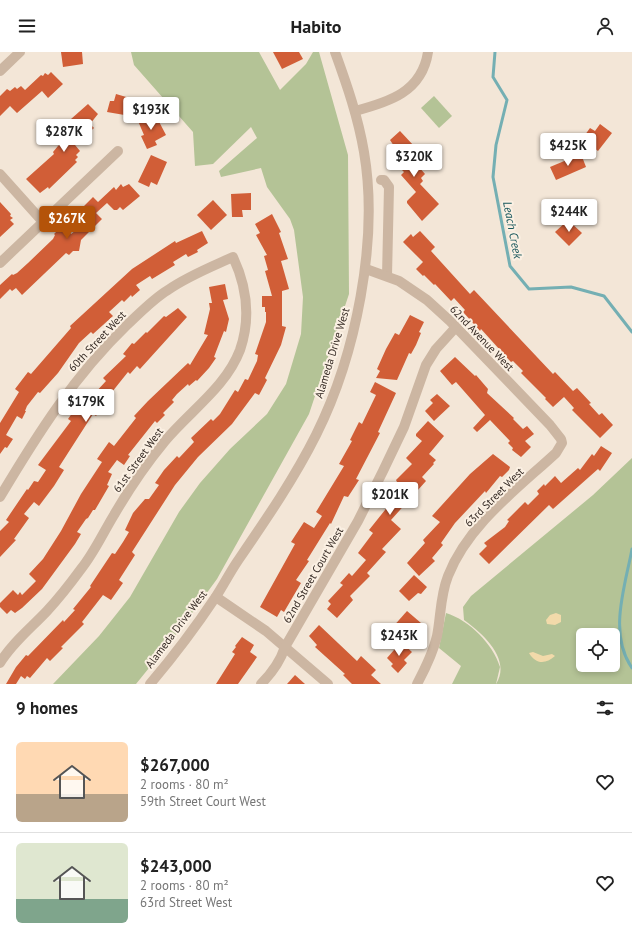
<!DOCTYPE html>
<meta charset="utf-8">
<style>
body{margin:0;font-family:"PT Sans",sans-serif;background:#f6f6f6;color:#222;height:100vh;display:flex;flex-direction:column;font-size:15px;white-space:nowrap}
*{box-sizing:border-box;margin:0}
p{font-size:13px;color:#767676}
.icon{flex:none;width:22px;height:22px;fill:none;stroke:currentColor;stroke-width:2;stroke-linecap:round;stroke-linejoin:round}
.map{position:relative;height:632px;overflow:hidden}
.drawer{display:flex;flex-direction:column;background:#fff;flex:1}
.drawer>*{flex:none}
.controls{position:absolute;left:576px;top:576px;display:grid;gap:8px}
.controls a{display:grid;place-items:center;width:44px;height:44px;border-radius:6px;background:#fff;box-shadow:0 2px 6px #0003;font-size:20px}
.price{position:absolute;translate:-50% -34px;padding:0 9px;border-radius:4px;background:#fff;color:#222;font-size:13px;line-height:26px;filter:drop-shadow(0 1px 2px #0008)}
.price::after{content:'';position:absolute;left:50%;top:24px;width:12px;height:9px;margin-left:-6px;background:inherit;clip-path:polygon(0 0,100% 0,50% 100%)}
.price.current{background:#b45309;color:#fff}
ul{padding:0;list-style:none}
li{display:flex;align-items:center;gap:12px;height:100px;padding:0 16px}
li+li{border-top:1px solid #e0e0e0}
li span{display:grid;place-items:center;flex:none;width:112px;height:80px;border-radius:6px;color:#555}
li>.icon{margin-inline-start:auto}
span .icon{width:48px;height:48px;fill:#fffc;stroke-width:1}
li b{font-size:17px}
h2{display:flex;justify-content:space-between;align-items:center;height:48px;padding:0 16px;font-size:17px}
header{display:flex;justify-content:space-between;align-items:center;height:52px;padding:0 16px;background:#fff;font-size:18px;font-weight:800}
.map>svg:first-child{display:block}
.green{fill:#b4c396;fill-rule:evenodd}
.sand{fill:#f2daaa}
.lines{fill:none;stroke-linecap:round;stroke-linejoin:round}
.stream{stroke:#74afb3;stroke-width:3}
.building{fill:#d15e37}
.minor{stroke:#ccb6a2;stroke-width:10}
.labels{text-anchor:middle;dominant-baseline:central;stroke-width:4;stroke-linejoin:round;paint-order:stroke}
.street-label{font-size:11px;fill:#362b25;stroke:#fbf0e3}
.water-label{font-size:12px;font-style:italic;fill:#17565b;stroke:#fbf0e3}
</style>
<header><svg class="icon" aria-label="menu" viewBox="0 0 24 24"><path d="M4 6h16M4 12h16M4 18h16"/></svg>Habito<svg class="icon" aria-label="person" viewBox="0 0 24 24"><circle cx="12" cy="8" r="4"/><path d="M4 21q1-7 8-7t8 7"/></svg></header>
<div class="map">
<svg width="632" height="632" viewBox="0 0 632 632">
<rect width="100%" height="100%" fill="#f3e6d7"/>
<g class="green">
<polygon points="131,0 259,0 280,38 306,12 313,0 319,0 348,103 349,242 309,362 217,527 179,579 136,632 53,632 99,584 130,545 179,460 200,431 230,397 267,362 286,332 301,282 303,245 294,178 290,167 267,135 261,116 221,125 219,119 257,86 251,75 213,112 195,114 193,80 134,13"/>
<polygon points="434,44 452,64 439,76 421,56"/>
<path d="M632 406V632H496C512 607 482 581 464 568L463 555 471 544 593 443ZM583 583H613V613H583Z"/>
<path d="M446 561C469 568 493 592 500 615L496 632H452L461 614 439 596Z"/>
</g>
<g class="sand">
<polygon points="556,561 561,563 561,570 555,573 547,572 546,568 550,563"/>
<path d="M533 600 543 604 552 602 555 604C546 612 536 613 529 601Z"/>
</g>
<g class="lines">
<g class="stream">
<polyline points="495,0 493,25 507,48 496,93 493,125 510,214 529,237 571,235 604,244 632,280"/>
<path d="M632 497C625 535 608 581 632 616"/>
</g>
</g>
<g class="building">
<polygon points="61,0 82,0 83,12 63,15"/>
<polygon points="273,0 299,0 303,7 282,17"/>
<polygon points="51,20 63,32 48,46 42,39 17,61 10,54 0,64 0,44 7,37 10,39 15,35 17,37 21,34 25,38 41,23 43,24 45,21 48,23"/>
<polygon points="116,42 140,49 136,65 107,60 110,49 114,49"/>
<polygon points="88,52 98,62 90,72 94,76 75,93 80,99 76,103 78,105 75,108 77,110 49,137 48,135 40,141 26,127 54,102 53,100 58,94 76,79 75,78 78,74 71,67"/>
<polygon points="155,62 166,83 155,89 157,93 147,97 141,84 144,83 138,69"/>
<polygon points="600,72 612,81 598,99 582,87 590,76 595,79"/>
<polygon points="400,79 414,94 408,100 412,107 425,122 421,126 423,129 420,132 439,152 422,169 407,151 407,149 416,140 401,123 404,120 400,116 405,111 394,99 396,97 390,88"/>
<polygon points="581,102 586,115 556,128 550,115"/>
<polygon points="151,103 167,110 157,133 151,130 149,135 138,130"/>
<polygon points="121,132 123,135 129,132 140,144 123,158 120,155 117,158 114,158 107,151 96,161 102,167 81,188 79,199 73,199 69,203 66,201 22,243 16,236 12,239 10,237 0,247 0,233 12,222 13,223 17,221 28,211 53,187 55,183 54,182 63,173 71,182 83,173 76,165 83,158 82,156 93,145 98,150 114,135 116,138"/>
<polygon points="251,141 251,158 242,158 243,165 232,165 231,142"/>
<polygon points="213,148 227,163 211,178 197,163"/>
<polygon points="0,150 11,162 10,164 13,166 10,168 14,172 0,185"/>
<polygon points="272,162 281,180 279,181 288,207 281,209 289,237 282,239 282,274 286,275 281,293 265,326 267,328 259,343 255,341 232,372 198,405 175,433 132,500 135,503 119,528 123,531 111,548 103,543 82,570 84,572 61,595 63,596 50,609 47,606 30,626 27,624 25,627 21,624 16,632 6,632 16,615 26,603 28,604 63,568 64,570 75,558 73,557 91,535 90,534 112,501 115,502 123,490 129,480 125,478 133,461 145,447 149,447 159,433 155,431 164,418 177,404 179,406 194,390 191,386 211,367 213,369 220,362 235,338 238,340 245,327 248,328 257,309 258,303 255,302 266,270 266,260 265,260 265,255 262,255 262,244 272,244 265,219 268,218 264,204 267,203 256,183 260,181 255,172"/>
<polygon points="568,168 582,181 569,194 555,180"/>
<polygon points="202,179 208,191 197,198 198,200 188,205 186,202 173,210 175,213 152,227 150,224 136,233 140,238 132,245 131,243 124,250 122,248 109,260 113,264 93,282 91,280 79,291 58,321 40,341 38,340 27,354 25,359 26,359 22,367 17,364 6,383 13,387 7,396 5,395 0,402 0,371 19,340 15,337 28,320 31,322 71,276 70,274 132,217 175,189 176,191"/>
<polygon points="420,179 435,195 431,199 470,242 474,238 553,322 555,320 573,339 577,336 591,351 589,352 599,363 602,361 613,373 600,386 572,358 574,356 564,345 553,355 545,347 546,346 521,321 523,319 513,309 511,310 481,277 480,279 473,271 463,260 465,258 454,246 451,249 435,232 434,233 424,223 423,224 416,217 423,210 403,190 411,182 413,185"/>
<polygon points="225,232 228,247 223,248 229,267 226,280 224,279 214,305 216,306 209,316 197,329 196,328 189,334 188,332 177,342 172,348 174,350 163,361 165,363 157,371 155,369 128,403 130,404 124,413 117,408 108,420 112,422 107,433 109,434 95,458 93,458 88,466 86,467 77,480 81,482 75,492 42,537 22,556 15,561 11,558 7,562 0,555 0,551 13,538 18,543 20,540 22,543 36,529 29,522 43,507 61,479 81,442 102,410 97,407 109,390 114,394 136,366 134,364 148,349 188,311 190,313 208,283 204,282 210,257 209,251 212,251 209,235"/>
<polygon points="178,256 187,265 140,317 137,314 130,322 128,320 108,345 110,346 96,364 93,362 59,415 64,418 54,434 39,454 34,450 24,462 29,466 14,487 16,488 0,505 0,479 9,470 6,468 27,437 28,438 34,429 38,430 46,418 38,413 71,369 68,367 75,357 77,358 92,341 94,342 106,329 103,326 126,304 123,302 132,291 134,292 146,280 147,281 164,264 166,265"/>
<polygon points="410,263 424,270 419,280 421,281 416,293 411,302 409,301 397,328 376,326 380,319 377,317 386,297 395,281 399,283"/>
<polygon points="455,305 475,324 476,323 488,337 487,341 514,366 513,367 523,377 527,374 534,382 525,389 531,395 521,405 512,398 513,396 508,391 510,389 490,368 477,380 473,376 485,363 456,330 452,333 440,319"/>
<polygon points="375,330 396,341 378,380 380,381 356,427 359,428 348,445 344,444 331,472 330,471 307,508 309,509 296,528 301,531 284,560 281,558 277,565 260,555 295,492 291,490 304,470 314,476 322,464 316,460 344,414 339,412 352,389 350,388 359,370 362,372 376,343 370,340"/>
<polygon points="437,342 450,354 434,369 425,359 433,351 430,348"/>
<polygon points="428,369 444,384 429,402 436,408 433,411 434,412 422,425 426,429 391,468 401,477 382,497 386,500 367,521 370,524 350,544 353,548 337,566 327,557 331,552 328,549 343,533 340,531 349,521 352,524 366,508 358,501 373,481 369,478 385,458 388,453 384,449 398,432 396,428 412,412 406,406 422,389 416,384 416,382"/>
<polygon points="601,394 612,401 600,419 598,417 553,457 549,453 489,512 479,502 487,494 484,491 505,475 509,469 507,468 525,450 528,453 539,442 537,439 544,432 545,434 555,424 561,431 578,416 580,418 592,402 594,404"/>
<polygon points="493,402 510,415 509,418 502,425 500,424 486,441 485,439 455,471 441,491 443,493 432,506 435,509 419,524 407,511 425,491 423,488 440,470 432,464 470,422"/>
<polygon points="414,523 427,535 421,542 418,541 409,549 399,539"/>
<polygon points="407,559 421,571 405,589 391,577"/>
<polygon points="319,573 357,609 361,604 376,618 371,623 381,632 352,632 343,623 345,622 315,595 317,593 309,584"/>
<polygon points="242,585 254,593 250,600 257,605 238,632 216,632 235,602 232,600 236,595 235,594"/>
<polygon points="401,590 412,600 404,608 407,611 398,621 391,614 393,612 387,606"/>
<polygon points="295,623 305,632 287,632"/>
</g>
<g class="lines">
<g class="minor">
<polyline points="0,19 20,0"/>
<path d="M355 59C389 50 422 40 428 0"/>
<polyline points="0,122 43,170"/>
<polyline points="381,128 384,128 389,135 387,224"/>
<polyline points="0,211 118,99"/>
<path d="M366 217 399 229 427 248 450 269 550 373 561 387 562 391 556 401C517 437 468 473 448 524 440 544 441 564 437 584 433 601 425 617 417 632"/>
<path d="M0 445C37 383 74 324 127 273 140 261 153 247 168 238 188 224 211 215 233 205 247 235 251 266 240 298 226 335 190 359 165 389 146 412 129 437 114 463 103 481 94 501 81 517 70 532 59 546 47 559 31 576 12 591 0 611"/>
<polyline points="216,545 266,579 328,632"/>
<path d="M150 632C173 605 195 576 215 546 223 534 229 522 237 510 265 469 294 427 316 383 356 303 379 188 364 100 358 65 347 33 335 0"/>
<path d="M261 632C272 621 280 610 285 595L358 469 383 419 404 375 426 313 436 297 456 275"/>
</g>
</g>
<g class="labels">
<g class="street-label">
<text transform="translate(482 286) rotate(46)">62nd Avenue West</text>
<text transform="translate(97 289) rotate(-47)">60th Street West</text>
<text transform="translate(332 301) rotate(-73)">Alameda Drive West</text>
<text transform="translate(138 408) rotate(-54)">61st Street West</text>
<text transform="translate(494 445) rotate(-45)">63rd Street West</text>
<text transform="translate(313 523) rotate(-60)">62nd Street Court West</text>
<text transform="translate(176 577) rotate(-53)">Alameda Drive West</text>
</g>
<g class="water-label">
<text transform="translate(513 178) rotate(79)">Leach Creek</text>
</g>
</g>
</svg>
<div class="controls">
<a><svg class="icon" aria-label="locate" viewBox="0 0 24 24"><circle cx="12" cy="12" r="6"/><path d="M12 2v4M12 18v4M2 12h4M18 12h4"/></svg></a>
</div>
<b class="price" style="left:151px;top:79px">$193K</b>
<b class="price" style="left:64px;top:101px">$287K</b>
<b class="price" style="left:568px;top:115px">$425K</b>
<b class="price" style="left:414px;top:126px">$320K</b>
<b class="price" style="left:569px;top:181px">$244K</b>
<b class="price current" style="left:67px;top:188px">$267K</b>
<b class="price" style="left:86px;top:371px">$179K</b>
<b class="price" style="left:390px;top:464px">$201K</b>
<b class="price" style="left:399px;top:605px">$243K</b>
</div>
<section class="drawer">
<h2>9 homes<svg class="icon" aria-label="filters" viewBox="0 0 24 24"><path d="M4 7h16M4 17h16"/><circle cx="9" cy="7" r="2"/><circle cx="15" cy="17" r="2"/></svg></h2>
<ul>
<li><span style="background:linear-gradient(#ffd9b3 65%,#b9a48a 0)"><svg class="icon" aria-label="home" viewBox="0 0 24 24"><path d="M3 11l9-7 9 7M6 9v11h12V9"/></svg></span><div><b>$267,000</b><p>2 rooms · 80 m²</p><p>59th Street Court West</p></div><svg class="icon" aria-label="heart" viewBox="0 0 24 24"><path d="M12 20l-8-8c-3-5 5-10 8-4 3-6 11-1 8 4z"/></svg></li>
<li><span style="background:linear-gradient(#dfe7d0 70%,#7fa58c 0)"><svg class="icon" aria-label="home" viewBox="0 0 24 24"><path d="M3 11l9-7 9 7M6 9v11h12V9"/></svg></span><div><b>$243,000</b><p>2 rooms · 80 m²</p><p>63rd Street West</p></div><svg class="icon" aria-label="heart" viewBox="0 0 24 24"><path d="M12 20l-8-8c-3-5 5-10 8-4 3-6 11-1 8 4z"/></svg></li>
</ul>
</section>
